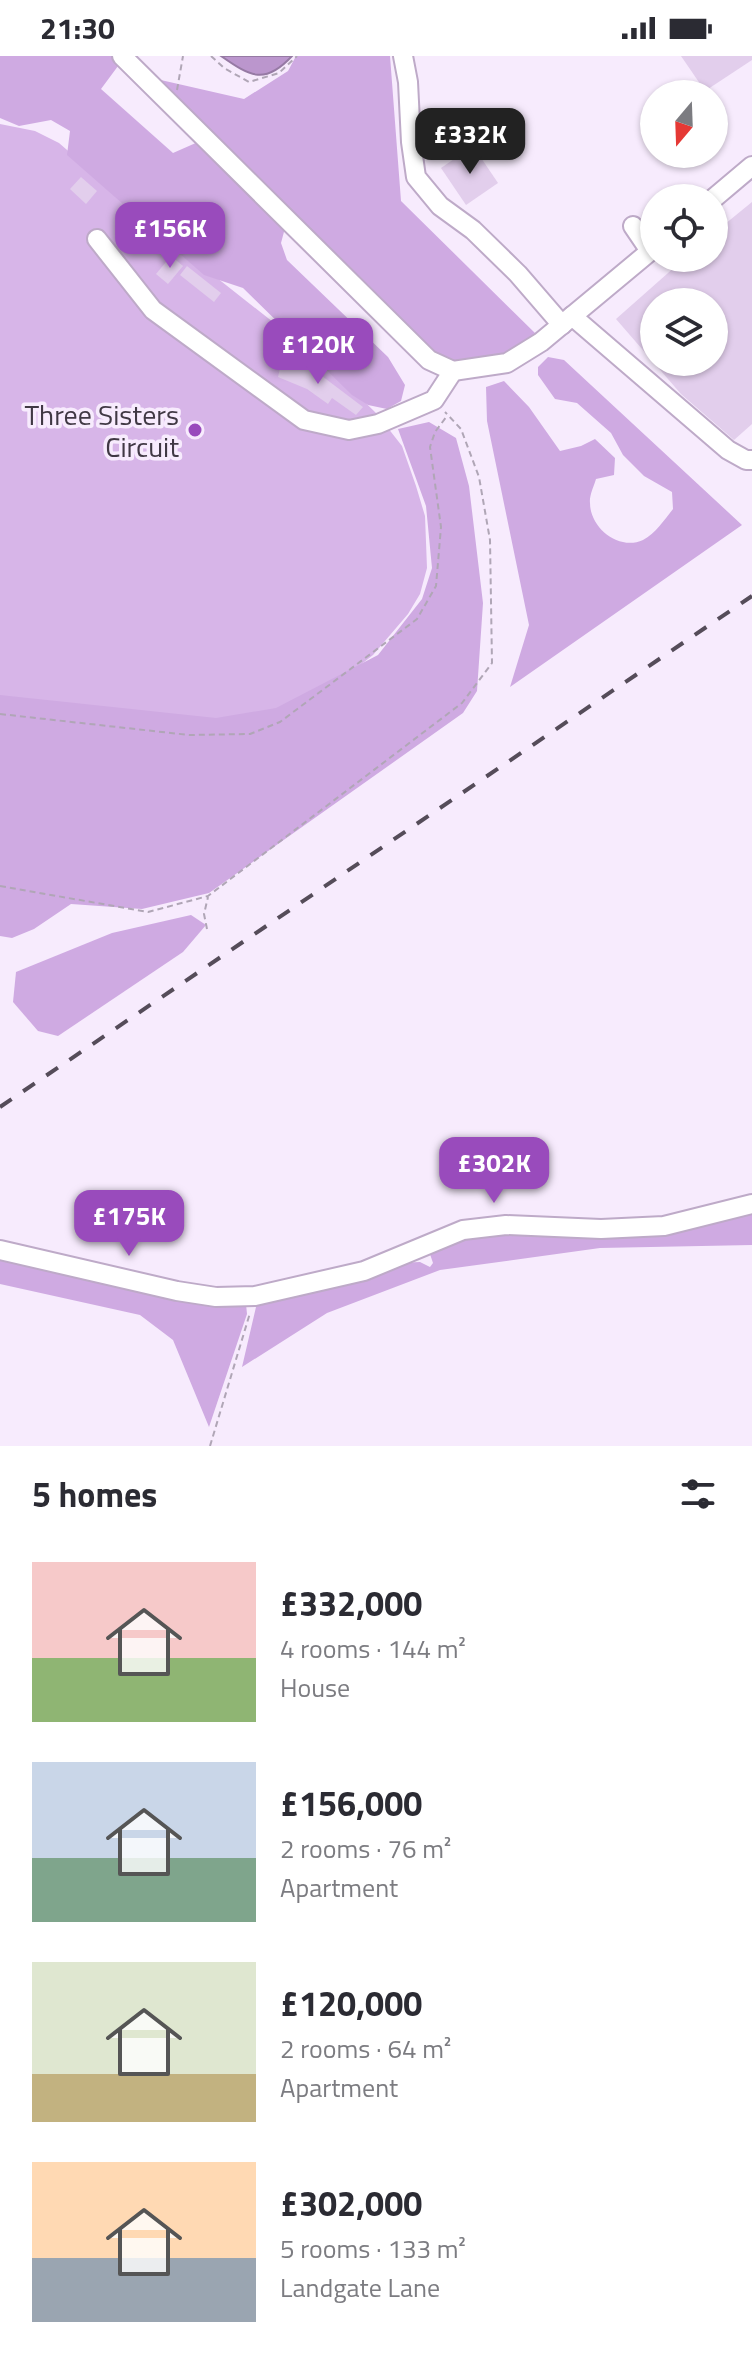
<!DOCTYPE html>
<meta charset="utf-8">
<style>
body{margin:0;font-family:"Titillium Web",sans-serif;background:#f7f7f7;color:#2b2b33;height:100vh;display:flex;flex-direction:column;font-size:30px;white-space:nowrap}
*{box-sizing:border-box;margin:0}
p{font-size:26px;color:#7c7c81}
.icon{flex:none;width:44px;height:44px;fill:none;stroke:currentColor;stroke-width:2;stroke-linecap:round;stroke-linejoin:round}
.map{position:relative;height:1390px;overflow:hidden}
.drawer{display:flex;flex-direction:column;background:#fff;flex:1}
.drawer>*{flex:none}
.needle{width:52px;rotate:199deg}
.tools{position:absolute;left:640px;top:24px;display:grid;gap:16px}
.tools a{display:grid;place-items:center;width:88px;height:88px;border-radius:50%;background:#fff;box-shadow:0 2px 6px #0004;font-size:40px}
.price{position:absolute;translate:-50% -68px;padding:0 18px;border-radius:16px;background:#994bbc;color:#fff;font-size:26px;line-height:52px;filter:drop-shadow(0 2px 4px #0008)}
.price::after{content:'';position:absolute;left:50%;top:48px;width:24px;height:18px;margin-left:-12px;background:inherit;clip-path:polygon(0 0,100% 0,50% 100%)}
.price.selected{background:#222;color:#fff}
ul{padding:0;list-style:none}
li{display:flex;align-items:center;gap:24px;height:200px;padding:0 32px}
li span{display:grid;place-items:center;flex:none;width:224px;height:160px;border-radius:0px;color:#555}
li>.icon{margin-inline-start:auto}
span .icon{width:96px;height:96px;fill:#fffc;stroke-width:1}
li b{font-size:34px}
h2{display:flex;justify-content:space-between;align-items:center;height:96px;padding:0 32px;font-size:34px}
.status{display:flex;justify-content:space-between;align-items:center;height:56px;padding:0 40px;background:#fff;direction:ltr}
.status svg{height:22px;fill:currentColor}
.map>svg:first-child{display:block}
.green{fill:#d7b5e8}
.forest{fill:#cfaae2}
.water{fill:#bb96cd;stroke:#967aa4;stroke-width:2}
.building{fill:#e2ceec;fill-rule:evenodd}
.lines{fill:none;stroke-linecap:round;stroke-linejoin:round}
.minor-casing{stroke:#beaac8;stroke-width:22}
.path{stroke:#b0a6b6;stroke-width:2;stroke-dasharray:6 4;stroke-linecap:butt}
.minor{stroke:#fff;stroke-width:18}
.rail{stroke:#554c59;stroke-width:4;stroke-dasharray:14 14;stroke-linecap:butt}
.poi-dot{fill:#994bbc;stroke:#f7ebfd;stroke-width:3}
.labels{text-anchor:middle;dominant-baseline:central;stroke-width:7;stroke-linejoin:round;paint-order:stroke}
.poi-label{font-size:28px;fill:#403844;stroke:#f7ebfd;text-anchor:end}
</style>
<div class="status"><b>21:30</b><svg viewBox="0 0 49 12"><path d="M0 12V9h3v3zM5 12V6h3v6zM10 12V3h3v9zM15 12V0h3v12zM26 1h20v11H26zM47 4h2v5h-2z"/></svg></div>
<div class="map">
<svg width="752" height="1390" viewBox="0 0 752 1390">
<rect width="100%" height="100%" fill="#f7ebfd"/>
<polygon class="green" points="0,68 35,75 59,87 193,203 325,307 377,358 402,390 416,430 425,460 427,512 420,538 408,558 373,599 349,618 270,657 222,666 0,644"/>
<g class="forest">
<polygon points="0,0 114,0 121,6 101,33 173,97 198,86 285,172 281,187 287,204 388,301 405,329 401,345 387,353 368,349 352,339 243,232 204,219 67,99 70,75 51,64 19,70 0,62"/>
<polygon points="296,0 390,0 401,145 537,279 505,303 447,308 152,22 244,43 288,15"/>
<path d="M548 301 564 304 742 469 510 631 529 569 487 365 486 331 504 325 529 351 560 395 581 390 595 383 615 402 614 419 596 423C594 430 589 440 590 447 590 472 619 495 643 484 655 478 665 463 673 453L672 436 644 420 623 399 611 377 577 347 555 343 538 319V311Z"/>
<polygon points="429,366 456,382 469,430 483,547 477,635 463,657 209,837 142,853 71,848 34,873 12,882 0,880 0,639 216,662 276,652 378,599 422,543 432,512 426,450 398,373"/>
<polygon points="191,859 206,869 183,896 58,980 38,975 13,946 16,916 112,877"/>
<polygon points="752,1158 752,1189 600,1192 440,1214 327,1257 242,1311 256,1251 264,1243 397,1207 420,1206 430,1211 433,1207 428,1192 461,1176 685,1170"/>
<polygon points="0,1200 246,1248 247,1258 209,1371 173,1284 140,1259 0,1228"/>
</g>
<path class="water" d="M221 0H292C265 29 251 21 221 0Z"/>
<g class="building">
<polygon points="681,0 752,0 752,4 705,35"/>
<polygon points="473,90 498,127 466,149 441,112"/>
<polygon points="81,121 97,135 86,148 70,133"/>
<path d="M752 146V368L734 384 681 338 616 263 685 202H714V177ZM654 246H714V306H654Z"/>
<polygon points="171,200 183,210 168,228 156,218"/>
<polygon points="187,210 221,237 214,246 180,219"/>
<polygon points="288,304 318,317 363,351 356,359 332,342 328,348 307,333 278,321 280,312 284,314"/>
</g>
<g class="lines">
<defs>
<g id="minor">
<polyline points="122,0 429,304 453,315 507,307 541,286 654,192"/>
<polyline points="403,0 408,26 411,86 416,121 440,150 473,174 518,218 562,269"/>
<polyline points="714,142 752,110"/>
<polyline points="633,170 650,195"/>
<polyline points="97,183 153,254 304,364 349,374 378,368 434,344 453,315"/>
<polyline points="572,260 728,394 746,404 752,404"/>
<polyline points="0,1194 177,1235 216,1241 255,1240 364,1215 463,1174 506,1169 601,1173 664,1170 752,1148"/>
</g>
</defs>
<use href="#minor" class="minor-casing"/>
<g class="path">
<polyline points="211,0 224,12 249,26 279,17 297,0"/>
<polyline points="177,34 183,0"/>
<polyline points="0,658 189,679 250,678 280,666 417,563 436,530 441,471 430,391 435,376 447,360"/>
<polyline points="0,830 148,856 208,840 462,647 492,607 490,484 479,421 461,373 445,356"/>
<polyline points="207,873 204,858 208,841"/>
<polyline points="210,1390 250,1257"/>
</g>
<use href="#minor" class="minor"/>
<polyline class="rail" points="0,1051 752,540"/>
</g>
<circle class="poi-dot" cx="195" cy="374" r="8"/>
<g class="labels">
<g class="poi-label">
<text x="179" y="358">Three Sisters<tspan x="179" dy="32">Circuit</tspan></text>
</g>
</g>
</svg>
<div class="tools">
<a><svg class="needle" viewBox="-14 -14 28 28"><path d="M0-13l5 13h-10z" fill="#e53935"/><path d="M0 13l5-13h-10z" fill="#7c7c81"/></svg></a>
<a><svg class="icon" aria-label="locate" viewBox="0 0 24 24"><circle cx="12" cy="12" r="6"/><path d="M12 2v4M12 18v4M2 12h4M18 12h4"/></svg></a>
<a><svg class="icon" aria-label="layers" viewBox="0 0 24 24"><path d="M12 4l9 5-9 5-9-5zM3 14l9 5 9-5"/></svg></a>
</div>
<b class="price selected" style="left:470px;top:120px">£332K</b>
<b class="price" style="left:170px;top:214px">£156K</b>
<b class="price" style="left:318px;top:330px">£120K</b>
<b class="price" style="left:494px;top:1149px">£302K</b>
<b class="price" style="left:129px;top:1202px">£175K</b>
</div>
<section class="drawer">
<h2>5 homes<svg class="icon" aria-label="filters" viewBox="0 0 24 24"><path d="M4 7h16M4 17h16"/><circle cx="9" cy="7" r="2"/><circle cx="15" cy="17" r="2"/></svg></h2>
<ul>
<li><span style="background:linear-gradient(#f6c9c9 60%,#8fb573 0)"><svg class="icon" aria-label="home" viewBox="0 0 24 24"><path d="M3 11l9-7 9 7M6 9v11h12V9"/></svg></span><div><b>£332,000</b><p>4 rooms · 144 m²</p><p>House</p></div></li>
<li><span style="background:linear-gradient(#c9d6e8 60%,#7fa58c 0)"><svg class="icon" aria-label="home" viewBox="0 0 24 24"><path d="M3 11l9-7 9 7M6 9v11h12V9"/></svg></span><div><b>£156,000</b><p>2 rooms · 76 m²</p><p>Apartment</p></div></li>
<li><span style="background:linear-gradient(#dfe7d0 70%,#c2b280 0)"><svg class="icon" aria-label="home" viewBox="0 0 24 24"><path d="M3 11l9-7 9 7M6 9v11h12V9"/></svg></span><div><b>£120,000</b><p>2 rooms · 64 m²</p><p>Apartment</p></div></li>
<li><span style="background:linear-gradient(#ffd9b3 60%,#9aa5b1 0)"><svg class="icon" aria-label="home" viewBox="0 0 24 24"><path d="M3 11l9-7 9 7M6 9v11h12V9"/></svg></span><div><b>£302,000</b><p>5 rooms · 133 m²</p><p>Landgate Lane</p></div></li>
</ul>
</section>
